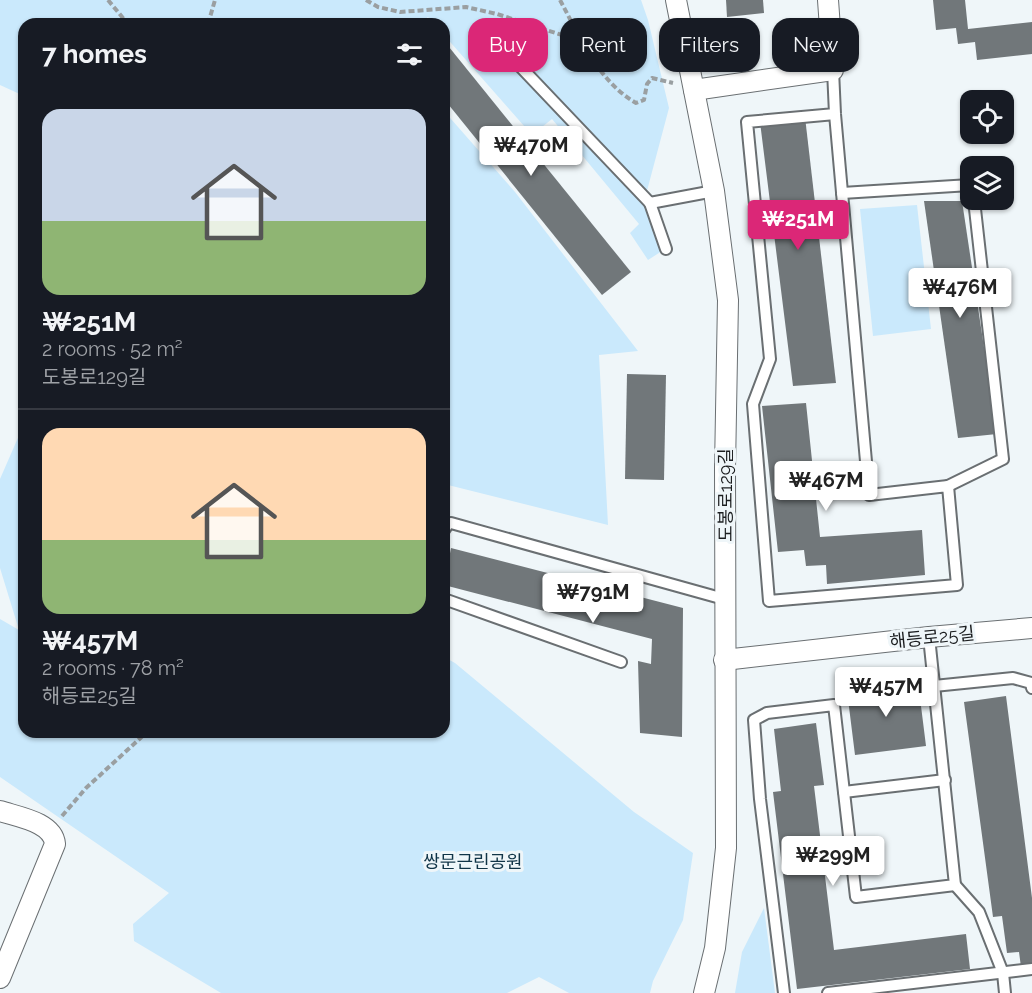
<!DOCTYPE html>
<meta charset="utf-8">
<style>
body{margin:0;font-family:Raleway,"Noto Sans KR",sans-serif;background:#242831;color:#f1f3f6;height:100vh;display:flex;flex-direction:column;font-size:22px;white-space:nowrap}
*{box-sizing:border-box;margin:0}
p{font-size:20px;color:#9ea1a6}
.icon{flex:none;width:33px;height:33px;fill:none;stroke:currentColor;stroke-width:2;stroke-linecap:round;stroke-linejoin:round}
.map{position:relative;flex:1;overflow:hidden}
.sheet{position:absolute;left:18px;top:18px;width:432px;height:720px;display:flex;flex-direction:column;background:#171b24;border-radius:18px;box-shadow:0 2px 4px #0004}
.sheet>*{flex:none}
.hud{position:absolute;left:468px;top:18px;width:474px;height:54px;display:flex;gap:12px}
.tools{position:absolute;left:960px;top:90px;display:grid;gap:12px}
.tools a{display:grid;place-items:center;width:54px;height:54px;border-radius:12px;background:#171b24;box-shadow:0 2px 4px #0004;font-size:30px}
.price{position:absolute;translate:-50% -51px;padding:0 14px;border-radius:6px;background:#fff;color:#222;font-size:20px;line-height:39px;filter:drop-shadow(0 2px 3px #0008)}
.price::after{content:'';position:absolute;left:50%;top:36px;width:18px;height:14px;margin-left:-9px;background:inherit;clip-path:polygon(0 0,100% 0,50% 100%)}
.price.active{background:#db2777;color:#fff}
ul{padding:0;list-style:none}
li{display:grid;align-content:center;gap:12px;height:318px;padding:0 24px}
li+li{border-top:2px solid #363941}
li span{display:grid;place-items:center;height:186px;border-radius:18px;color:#555}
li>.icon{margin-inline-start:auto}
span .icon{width:108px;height:108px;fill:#fffc;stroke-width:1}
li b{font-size:26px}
h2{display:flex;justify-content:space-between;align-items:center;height:72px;padding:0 24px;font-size:26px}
.pill{padding:0 21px;border-radius:18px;background:#171b24;box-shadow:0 2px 4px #0004;font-size:21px;line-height:54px}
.pill.active{background:#db2777;color:#fff}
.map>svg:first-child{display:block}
.green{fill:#cae9fc}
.building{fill:#71777a}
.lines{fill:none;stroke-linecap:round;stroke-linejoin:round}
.lane-casing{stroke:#6a6f72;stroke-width:14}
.street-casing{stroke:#6a6f72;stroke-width:22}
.path{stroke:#9a9fa1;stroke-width:4;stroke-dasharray:6 3;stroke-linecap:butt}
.lane{stroke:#fff;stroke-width:10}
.street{stroke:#fff;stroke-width:20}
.labels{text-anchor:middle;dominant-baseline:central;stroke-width:6;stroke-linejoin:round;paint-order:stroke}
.street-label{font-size:18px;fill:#1b1d1f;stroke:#eff6f9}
.park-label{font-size:18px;fill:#103447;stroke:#eff6f9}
</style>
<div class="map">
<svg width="1032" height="993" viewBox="0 0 1032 993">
<rect width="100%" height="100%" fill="#eff6f9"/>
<g class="green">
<polygon points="0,0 641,0 648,20 669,108 644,202 662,251 648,260 630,233 639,224 552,119 532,135 444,35 444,24 434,24 428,17 419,24 24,24 24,96 0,85"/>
<polygon points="444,111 515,192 638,351 599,355 608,525 444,484"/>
<polygon points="917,205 931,329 873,336 860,209"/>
<polygon points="24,424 24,732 444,732 444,657 455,663 634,812 693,853 683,920 653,981 650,993 569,993 539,977 507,993 221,993 134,941 133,924 169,893 0,777 0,619 19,630 0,568 0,479"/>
<polygon points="764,908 775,993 735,993 742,952"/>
</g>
<g class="building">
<polygon points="726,0 763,0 764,13 727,17"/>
<polygon points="933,0 965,0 968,29 1032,22 1032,54 977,60 975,42 958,44 956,28 936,30"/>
<polygon points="449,47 631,272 602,295 444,99 444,52"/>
<polygon points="805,117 836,383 793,386 760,122"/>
<polygon points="924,201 962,201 997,434 958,438"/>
<polygon points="627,374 666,375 664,480 625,479"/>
<polygon points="806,403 820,537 922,530 925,575 827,584 826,565 806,566 804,550 778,552 762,406"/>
<polygon points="451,548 683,608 682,737 640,733 638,661 651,664 652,639 444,585"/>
<polygon points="918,682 926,746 855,755 847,691"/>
<polygon points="1006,696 1032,898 1032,966 1021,967 1019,952 1007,953 1002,916 993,917 964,702"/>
<polygon points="816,723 824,785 814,786 834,950 966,934 970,969 797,989 773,792 781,791 774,729"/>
</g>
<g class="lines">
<defs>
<g id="lane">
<polyline points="515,61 650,203 714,191"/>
<polyline points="833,70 835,114 869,495 948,486 957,585 769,601 753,404 770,359 747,122 835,114"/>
<polyline points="842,193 970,185"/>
<polyline points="650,203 666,249"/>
<polyline points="948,486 1003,459 974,200"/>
<polyline points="444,530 448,524 451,523 724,599"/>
<polyline points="444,599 621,662"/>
<polyline points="934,686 1013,678 1031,683 1032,688"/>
<polyline points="844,792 945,780"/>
<polyline points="955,885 979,912 1003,973 1005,993"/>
<polyline points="784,993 760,799 754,720 767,713 834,705 856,897 955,885 929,637"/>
<polyline points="828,993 1032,969"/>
</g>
<g id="street">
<polyline points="676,0 714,191 728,300 725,468 726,848 715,948 704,993"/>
<polyline points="694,90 833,70 828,0"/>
<polyline points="724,660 929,637 1032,628"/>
<path d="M0 811C18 817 53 822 55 844L0 978"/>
</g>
</defs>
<use href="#lane" class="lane-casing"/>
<use href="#street" class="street-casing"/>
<g class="path">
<polyline points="108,0 128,24"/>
<polyline points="366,0 378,7 400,12 466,7 497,14 565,36 577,32"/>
<path d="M560 0C580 37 598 81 636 103L644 100 647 84 652 78 673 83"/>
<polyline points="208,24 215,0"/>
<polyline points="62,816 86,788 147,732"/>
</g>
<use href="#lane" class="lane"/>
<use href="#street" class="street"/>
</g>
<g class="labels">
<g class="street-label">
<text transform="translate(725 495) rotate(-90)">도봉로129길</text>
<text transform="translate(932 637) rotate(-6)">해등로25길</text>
</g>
<g class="park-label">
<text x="473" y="861">쌍문근린공원</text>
</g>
</g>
</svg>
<div class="tools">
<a><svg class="icon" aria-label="locate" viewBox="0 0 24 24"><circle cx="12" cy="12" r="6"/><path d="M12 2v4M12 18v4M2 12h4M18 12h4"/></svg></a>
<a><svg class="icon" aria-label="layers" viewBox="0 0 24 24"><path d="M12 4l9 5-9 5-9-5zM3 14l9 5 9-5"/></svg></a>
</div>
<b class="price" style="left:531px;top:177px">₩470M</b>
<b class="price active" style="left:798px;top:251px">₩251M</b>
<b class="price" style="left:960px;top:319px">₩476M</b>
<b class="price" style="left:826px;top:512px">₩467M</b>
<b class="price" style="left:593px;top:624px">₩791M</b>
<b class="price" style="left:886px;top:718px">₩457M</b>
<b class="price" style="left:833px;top:887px">₩299M</b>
<div class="hud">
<a class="pill active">Buy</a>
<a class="pill">Rent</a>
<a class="pill">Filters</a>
<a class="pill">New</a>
</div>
<section class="sheet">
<h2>7 homes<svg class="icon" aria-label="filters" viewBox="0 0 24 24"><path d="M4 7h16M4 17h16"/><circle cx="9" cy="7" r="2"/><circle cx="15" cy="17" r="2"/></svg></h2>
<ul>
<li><span style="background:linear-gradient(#c9d6e8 60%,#8fb573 0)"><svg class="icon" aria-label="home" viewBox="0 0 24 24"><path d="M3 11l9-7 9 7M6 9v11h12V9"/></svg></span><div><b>₩251M</b><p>2 rooms · 52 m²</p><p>도봉로129길</p></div></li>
<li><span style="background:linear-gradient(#ffd9b3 60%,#8fb573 0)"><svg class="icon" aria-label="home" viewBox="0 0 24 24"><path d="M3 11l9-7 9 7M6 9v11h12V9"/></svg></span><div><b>₩457M</b><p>2 rooms · 78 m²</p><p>해등로25길</p></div></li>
</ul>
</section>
</div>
